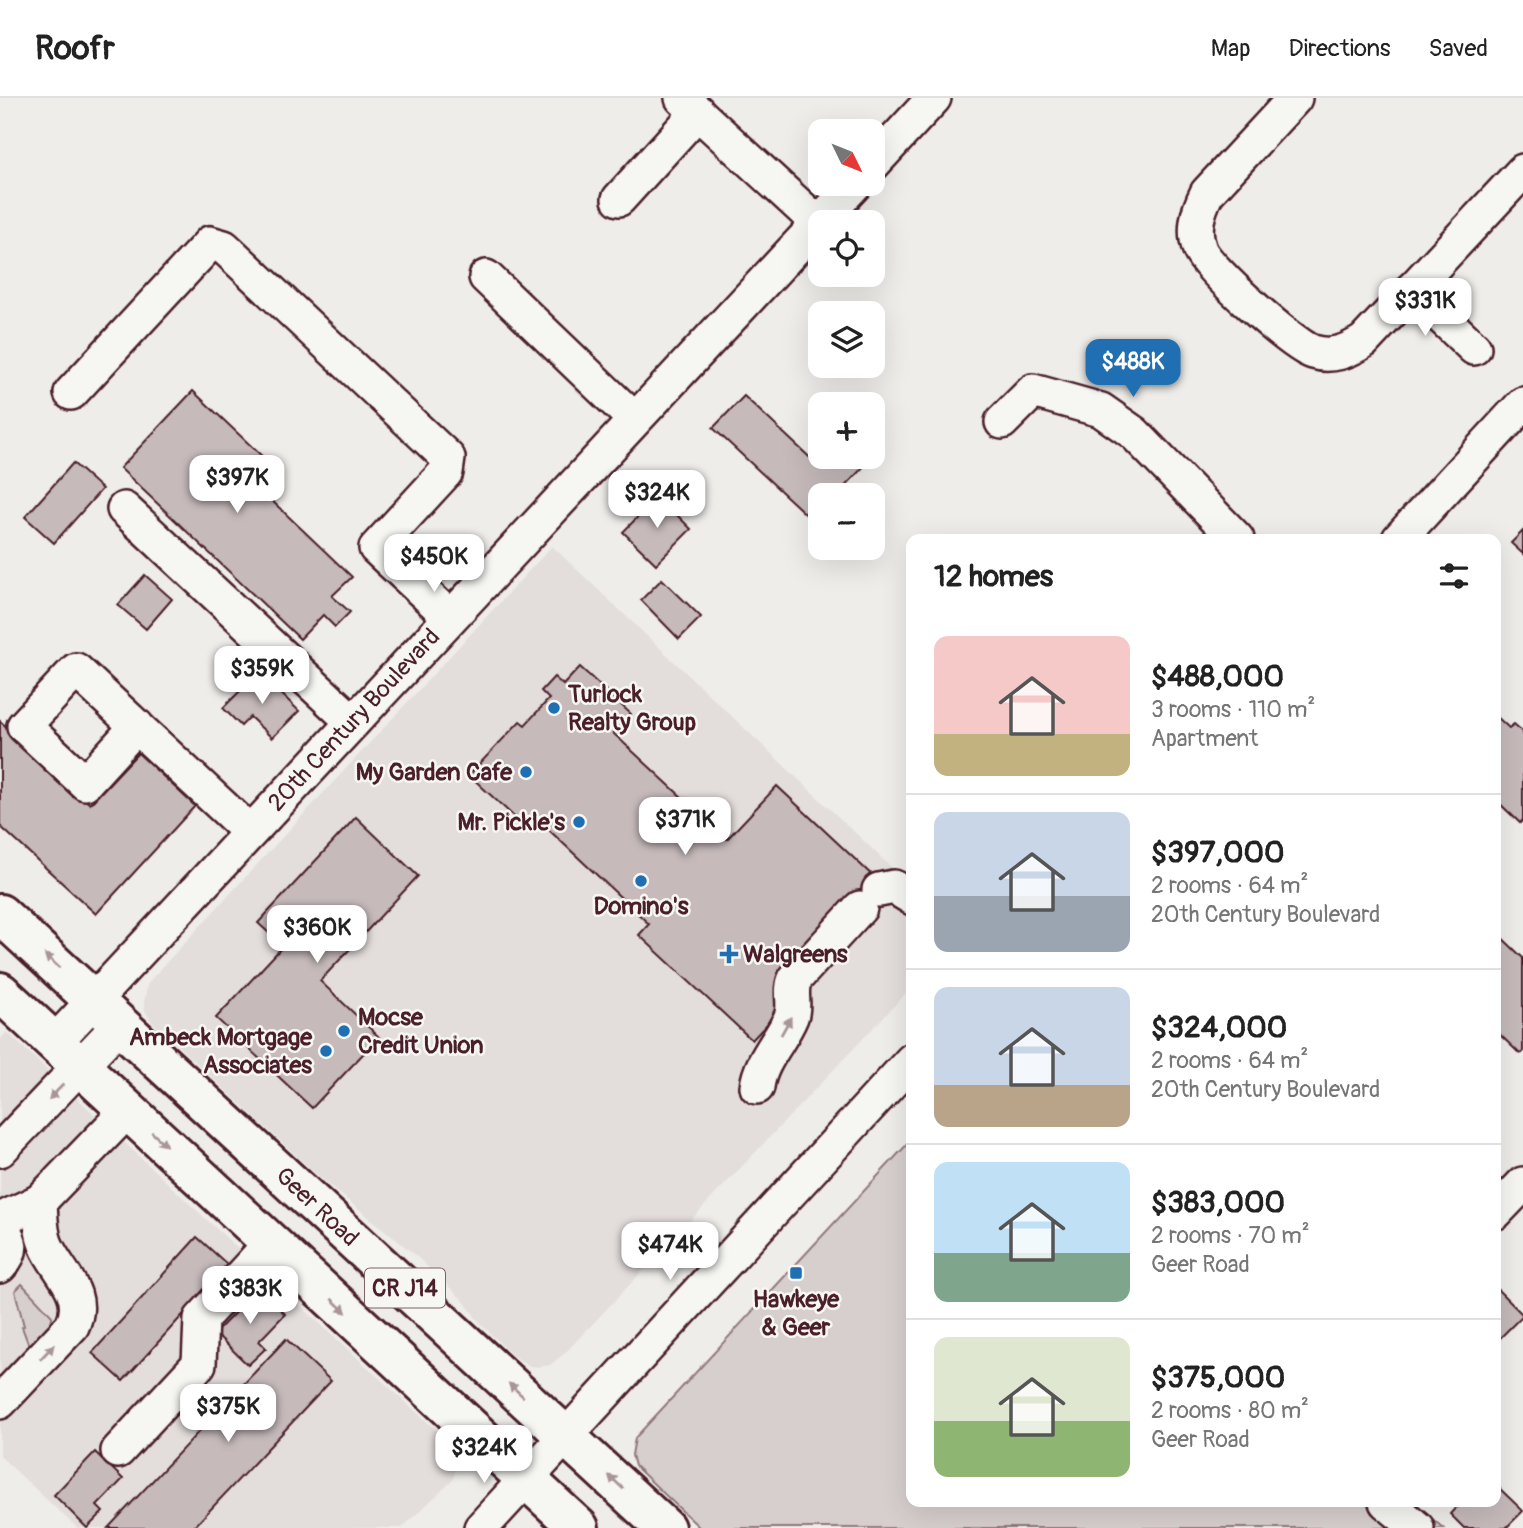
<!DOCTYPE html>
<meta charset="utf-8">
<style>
body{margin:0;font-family:Pangolin,sans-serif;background:#f2f2f2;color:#222;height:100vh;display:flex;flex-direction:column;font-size:26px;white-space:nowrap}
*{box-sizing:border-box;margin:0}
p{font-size:23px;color:#767676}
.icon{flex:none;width:38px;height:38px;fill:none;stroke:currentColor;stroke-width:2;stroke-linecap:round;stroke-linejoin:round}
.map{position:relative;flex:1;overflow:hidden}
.details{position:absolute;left:906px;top:436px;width:595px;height:973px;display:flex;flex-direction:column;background:#fff;border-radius:14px;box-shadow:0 7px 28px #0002}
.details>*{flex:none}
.needle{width:46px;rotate:133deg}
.buttons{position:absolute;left:808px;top:21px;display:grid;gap:14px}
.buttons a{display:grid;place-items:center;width:77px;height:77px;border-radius:14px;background:#fff;box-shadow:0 7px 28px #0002;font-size:35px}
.price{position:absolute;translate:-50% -60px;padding:0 16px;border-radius:14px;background:#fff;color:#222;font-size:23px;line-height:46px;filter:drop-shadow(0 2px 4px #0008)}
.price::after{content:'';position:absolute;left:50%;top:42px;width:21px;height:16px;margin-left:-10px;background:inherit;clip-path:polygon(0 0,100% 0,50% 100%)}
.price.selected{background:#1f6fb2;color:#fff}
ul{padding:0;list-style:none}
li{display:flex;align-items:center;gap:21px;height:175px;padding:0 28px}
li+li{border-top:2px solid #e0e0e0}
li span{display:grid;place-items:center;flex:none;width:196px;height:140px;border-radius:14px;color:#555}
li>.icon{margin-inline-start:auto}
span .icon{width:84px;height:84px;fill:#fffc;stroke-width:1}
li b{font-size:30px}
h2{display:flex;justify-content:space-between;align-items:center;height:84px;padding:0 28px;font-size:30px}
header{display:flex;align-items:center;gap:42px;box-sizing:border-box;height:98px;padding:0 35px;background:#fff;border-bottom:2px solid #e0e0e0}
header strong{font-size:33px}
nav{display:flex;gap:38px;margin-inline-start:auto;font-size:24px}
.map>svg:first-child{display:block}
.built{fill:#e3dedc}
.green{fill:#d7cfce;stroke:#90777c;stroke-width:2}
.building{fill:#c6babb;stroke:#4a1f2b;stroke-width:2}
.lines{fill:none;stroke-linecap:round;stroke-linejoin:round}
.minor-casing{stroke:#4a1f2b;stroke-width:38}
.major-casing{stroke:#4a1f2b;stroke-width:44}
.minor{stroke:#f6f6f2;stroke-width:33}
.major{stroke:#f6f6f2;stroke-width:38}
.oneway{fill:#a99598}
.poi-dot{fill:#1f6fb2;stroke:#f6f6f2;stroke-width:2.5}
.labels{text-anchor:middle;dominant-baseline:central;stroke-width:5;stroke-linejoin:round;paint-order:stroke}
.shield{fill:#f6f6f2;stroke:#7e6067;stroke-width:2}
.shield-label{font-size:23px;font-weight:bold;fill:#4a1f2b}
.poi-label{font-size:24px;font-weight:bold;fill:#4a1f2b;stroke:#f6f6f2;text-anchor:start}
.street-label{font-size:24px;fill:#4a1f2b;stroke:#f6f6f2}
</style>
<header>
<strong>Roofr</strong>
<nav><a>Map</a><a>Directions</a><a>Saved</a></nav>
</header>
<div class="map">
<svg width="1523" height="1430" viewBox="0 0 1523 1430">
<rect width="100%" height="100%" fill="#efedea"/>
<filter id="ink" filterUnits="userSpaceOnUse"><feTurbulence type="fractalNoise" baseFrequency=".0143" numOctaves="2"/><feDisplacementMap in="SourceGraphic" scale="14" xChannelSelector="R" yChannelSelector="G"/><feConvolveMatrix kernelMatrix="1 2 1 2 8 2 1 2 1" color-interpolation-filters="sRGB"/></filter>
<g filter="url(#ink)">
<g class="built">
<polygon points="552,448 904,781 912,784 912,889 565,1255 550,1267 540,1269 530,1268 513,1258 479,1224 463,1202 414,1156 318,1078 151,923 145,913 144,904 147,887 153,879"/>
<polygon points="7,934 206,1121 448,1343 455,1353 457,1365 453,1382 402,1430 77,1430 0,1358 0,941"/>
</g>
<g class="green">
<polygon points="912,1041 912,1404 1413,1404 1443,1430 700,1430 635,1368 632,1357 635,1340"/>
<polygon points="22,1186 52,1218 51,1228 31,1247 28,1245 22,1229 24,1228 15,1193"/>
</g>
<g class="building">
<polygon points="193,293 265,361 247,379 352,479 332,498 350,514 335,529 323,517 300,541 120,370"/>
<polygon points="744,298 819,368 827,359 863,359 868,364 837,397 821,397 821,415 813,423 713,330"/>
<polygon points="73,365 102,391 54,445 25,419"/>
<polygon points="658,398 691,431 656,466 623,434"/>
<polygon points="1523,433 1523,456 1511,445"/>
<polygon points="145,477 172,501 146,531 118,507"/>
<polygon points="662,481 701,519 679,541 641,502"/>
<polygon points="580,569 631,616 613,635 727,741 777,688 876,781 887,799 752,942 639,837 649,826 534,718 524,728 469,677 520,623 525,627 549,601 541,593 554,579 563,587"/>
<polygon points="259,574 299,613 272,640 250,619 241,628 223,610"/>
<polygon points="1496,618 1509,630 1514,626 1523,634 1523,722 1520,725 1496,702"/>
<polygon points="0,623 90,706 138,655 195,708 96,816 0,728"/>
<polygon points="356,719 418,778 320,883 379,939 312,1010 216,920 283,848 258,825"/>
<polygon points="1496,834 1523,860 1523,954 1520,956 1496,933"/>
<polygon points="197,1139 228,1167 123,1283 92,1255"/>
<polygon points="259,1190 285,1216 259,1243 266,1250 248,1267 215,1235"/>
<polygon points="1496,1190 1523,1217 1496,1244"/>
<polygon points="286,1241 331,1283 194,1429 196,1430 108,1430"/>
<polygon points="95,1354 123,1381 97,1408 103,1414 87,1430 54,1397"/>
<polygon points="1496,1387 1523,1413 1506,1430 1464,1430 1450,1416 1460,1405 1458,1404 1496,1404"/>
</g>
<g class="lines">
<defs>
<g id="minor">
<polyline points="682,0 818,125"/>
<path d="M1295 0 1207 95C1198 113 1192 132 1200 152 1208 171 1293 248 1313 254 1332 260 1348 253 1364 243L1523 73"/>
<polyline points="873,66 934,0"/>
<polyline points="619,101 698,14"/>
<polyline points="486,179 634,321"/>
<polyline points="1412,191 1474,250"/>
<polyline points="71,295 210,145 224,149 448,360 446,374 376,450 450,519"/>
<polyline points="1002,324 1033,293 1101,312 1134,335 1237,441"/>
<polyline points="124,411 353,624"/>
<polyline points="1399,441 1523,306"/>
<polyline points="137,628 85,685 24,628 76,572 249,733"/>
<polyline points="879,792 894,789 912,800"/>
<polyline points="55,944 855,86"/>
<path d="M757 989C760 963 781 943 791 919 796 907 789 893 795 881L860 810"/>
<polyline points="0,1052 120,926"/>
<polyline points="1496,1114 1523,1086"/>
<polyline points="0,1122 40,1103 128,1012"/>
<path d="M0 1127C12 1143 14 1153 0 1168"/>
<path d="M0 1304 72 1228C88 1195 58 1175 46 1147 40 1133 41 1118 40 1103"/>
<polyline points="118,1353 199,1266 201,1221 271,1145"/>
<polyline points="1386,1404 1417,1430"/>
<polyline points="481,1430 912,962"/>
</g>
<g id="major">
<polyline points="0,816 665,1430"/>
<polyline points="0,894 579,1430"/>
</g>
</defs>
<use href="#minor" class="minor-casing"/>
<use href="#major" class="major-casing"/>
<use href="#minor" class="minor"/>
<use href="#major" class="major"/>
</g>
<defs><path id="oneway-solid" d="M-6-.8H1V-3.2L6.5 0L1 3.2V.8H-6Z" transform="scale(1.75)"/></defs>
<g class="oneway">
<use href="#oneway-solid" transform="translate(52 863) rotate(-137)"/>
<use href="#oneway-solid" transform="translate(786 928) rotate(-61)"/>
<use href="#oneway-solid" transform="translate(56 994) rotate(134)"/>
<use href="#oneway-solid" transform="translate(159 1041) rotate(43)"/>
<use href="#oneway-solid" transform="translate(339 1208) rotate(43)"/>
<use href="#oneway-solid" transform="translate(47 1254) rotate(-47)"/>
<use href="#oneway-solid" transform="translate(516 1292) rotate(-137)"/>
<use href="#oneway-solid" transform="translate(616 1384) rotate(-137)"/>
</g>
</g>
<g class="poi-dot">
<circle cx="554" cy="610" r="7"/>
<circle cx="526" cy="674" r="7"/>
<circle cx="579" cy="724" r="7"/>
<circle cx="641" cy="783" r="7"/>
<path d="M725.5 845.5h7v7h7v7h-7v7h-7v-7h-7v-7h7z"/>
<circle cx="344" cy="933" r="7"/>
<circle cx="326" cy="953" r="7"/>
<rect x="789" y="1168" width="14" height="14" rx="3.5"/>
</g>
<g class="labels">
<rect class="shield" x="365" y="1170.5" width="80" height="39" rx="5"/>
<g class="shield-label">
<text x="405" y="1190">CR J14</text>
</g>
<g class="poi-label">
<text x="568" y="596">Turlock<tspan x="568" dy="28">Realty Group</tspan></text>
<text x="512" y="674" text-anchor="end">My Garden Cafe</text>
<text x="565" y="724" text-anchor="end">Mr. Pickle's</text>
<text x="641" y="808" text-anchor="middle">Domino's</text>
<text x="743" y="856">Walgreens</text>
<text x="358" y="919">Mocse<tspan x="358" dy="28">Credit Union</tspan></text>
<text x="312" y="939" text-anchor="end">Ambeck Mortgage<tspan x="312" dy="28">Associates</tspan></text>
<text x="796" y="1201" text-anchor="middle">Hawkeye<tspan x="796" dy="28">&amp; Geer</tspan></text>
</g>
<g class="street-label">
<text transform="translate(354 622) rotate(-47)">20th Century Boulevard</text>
<text transform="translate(317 1109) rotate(43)">Geer Road</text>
</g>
</g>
</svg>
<div class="buttons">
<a><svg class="needle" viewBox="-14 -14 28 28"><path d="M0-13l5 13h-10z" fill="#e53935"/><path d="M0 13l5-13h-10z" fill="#767676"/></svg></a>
<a><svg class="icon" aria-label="locate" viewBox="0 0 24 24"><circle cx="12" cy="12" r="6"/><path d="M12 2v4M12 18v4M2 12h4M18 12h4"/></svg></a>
<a><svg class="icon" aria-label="layers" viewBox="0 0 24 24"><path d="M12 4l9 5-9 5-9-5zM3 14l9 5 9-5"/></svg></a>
<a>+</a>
<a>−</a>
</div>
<b class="price" style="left:1425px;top:240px">$331K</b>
<b class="price selected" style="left:1133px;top:301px">$488K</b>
<b class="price" style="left:237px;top:417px">$397K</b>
<b class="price" style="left:657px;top:432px">$324K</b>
<b class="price" style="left:434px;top:496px">$450K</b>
<b class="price" style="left:262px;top:608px">$359K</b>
<b class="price" style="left:685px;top:759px">$371K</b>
<b class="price" style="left:317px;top:867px">$360K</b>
<b class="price" style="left:670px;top:1184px">$474K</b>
<b class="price" style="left:250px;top:1228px">$383K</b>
<b class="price" style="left:228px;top:1346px">$375K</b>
<b class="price" style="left:484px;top:1387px">$324K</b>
<section class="details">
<h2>12 homes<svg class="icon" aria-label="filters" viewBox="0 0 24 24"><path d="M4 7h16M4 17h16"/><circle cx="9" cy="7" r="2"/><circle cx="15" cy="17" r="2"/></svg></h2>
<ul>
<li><span style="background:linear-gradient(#f6c9c9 70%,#c2b280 0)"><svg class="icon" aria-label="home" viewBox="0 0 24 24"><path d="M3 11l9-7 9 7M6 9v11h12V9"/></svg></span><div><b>$488,000</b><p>3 rooms · 110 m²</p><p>Apartment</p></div></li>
<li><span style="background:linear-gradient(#c9d6e8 60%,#9aa5b1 0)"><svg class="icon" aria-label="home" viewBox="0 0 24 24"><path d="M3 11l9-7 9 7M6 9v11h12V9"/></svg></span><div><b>$397,000</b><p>2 rooms · 64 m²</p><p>20th Century Boulevard</p></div></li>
<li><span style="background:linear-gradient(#c9d6e8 70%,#b9a48a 0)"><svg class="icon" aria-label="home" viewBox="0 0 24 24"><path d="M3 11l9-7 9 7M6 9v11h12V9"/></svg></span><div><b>$324,000</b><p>2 rooms · 64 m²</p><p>20th Century Boulevard</p></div></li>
<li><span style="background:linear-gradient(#bfe0f5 65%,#7fa58c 0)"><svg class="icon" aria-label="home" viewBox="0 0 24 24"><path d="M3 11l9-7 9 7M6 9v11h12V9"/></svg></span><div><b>$383,000</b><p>2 rooms · 70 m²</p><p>Geer Road</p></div></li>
<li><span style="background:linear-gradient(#dfe7d0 60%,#8fb573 0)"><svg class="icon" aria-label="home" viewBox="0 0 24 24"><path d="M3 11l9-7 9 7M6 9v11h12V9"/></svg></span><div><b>$375,000</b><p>2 rooms · 80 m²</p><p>Geer Road</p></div></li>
</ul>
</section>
</div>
